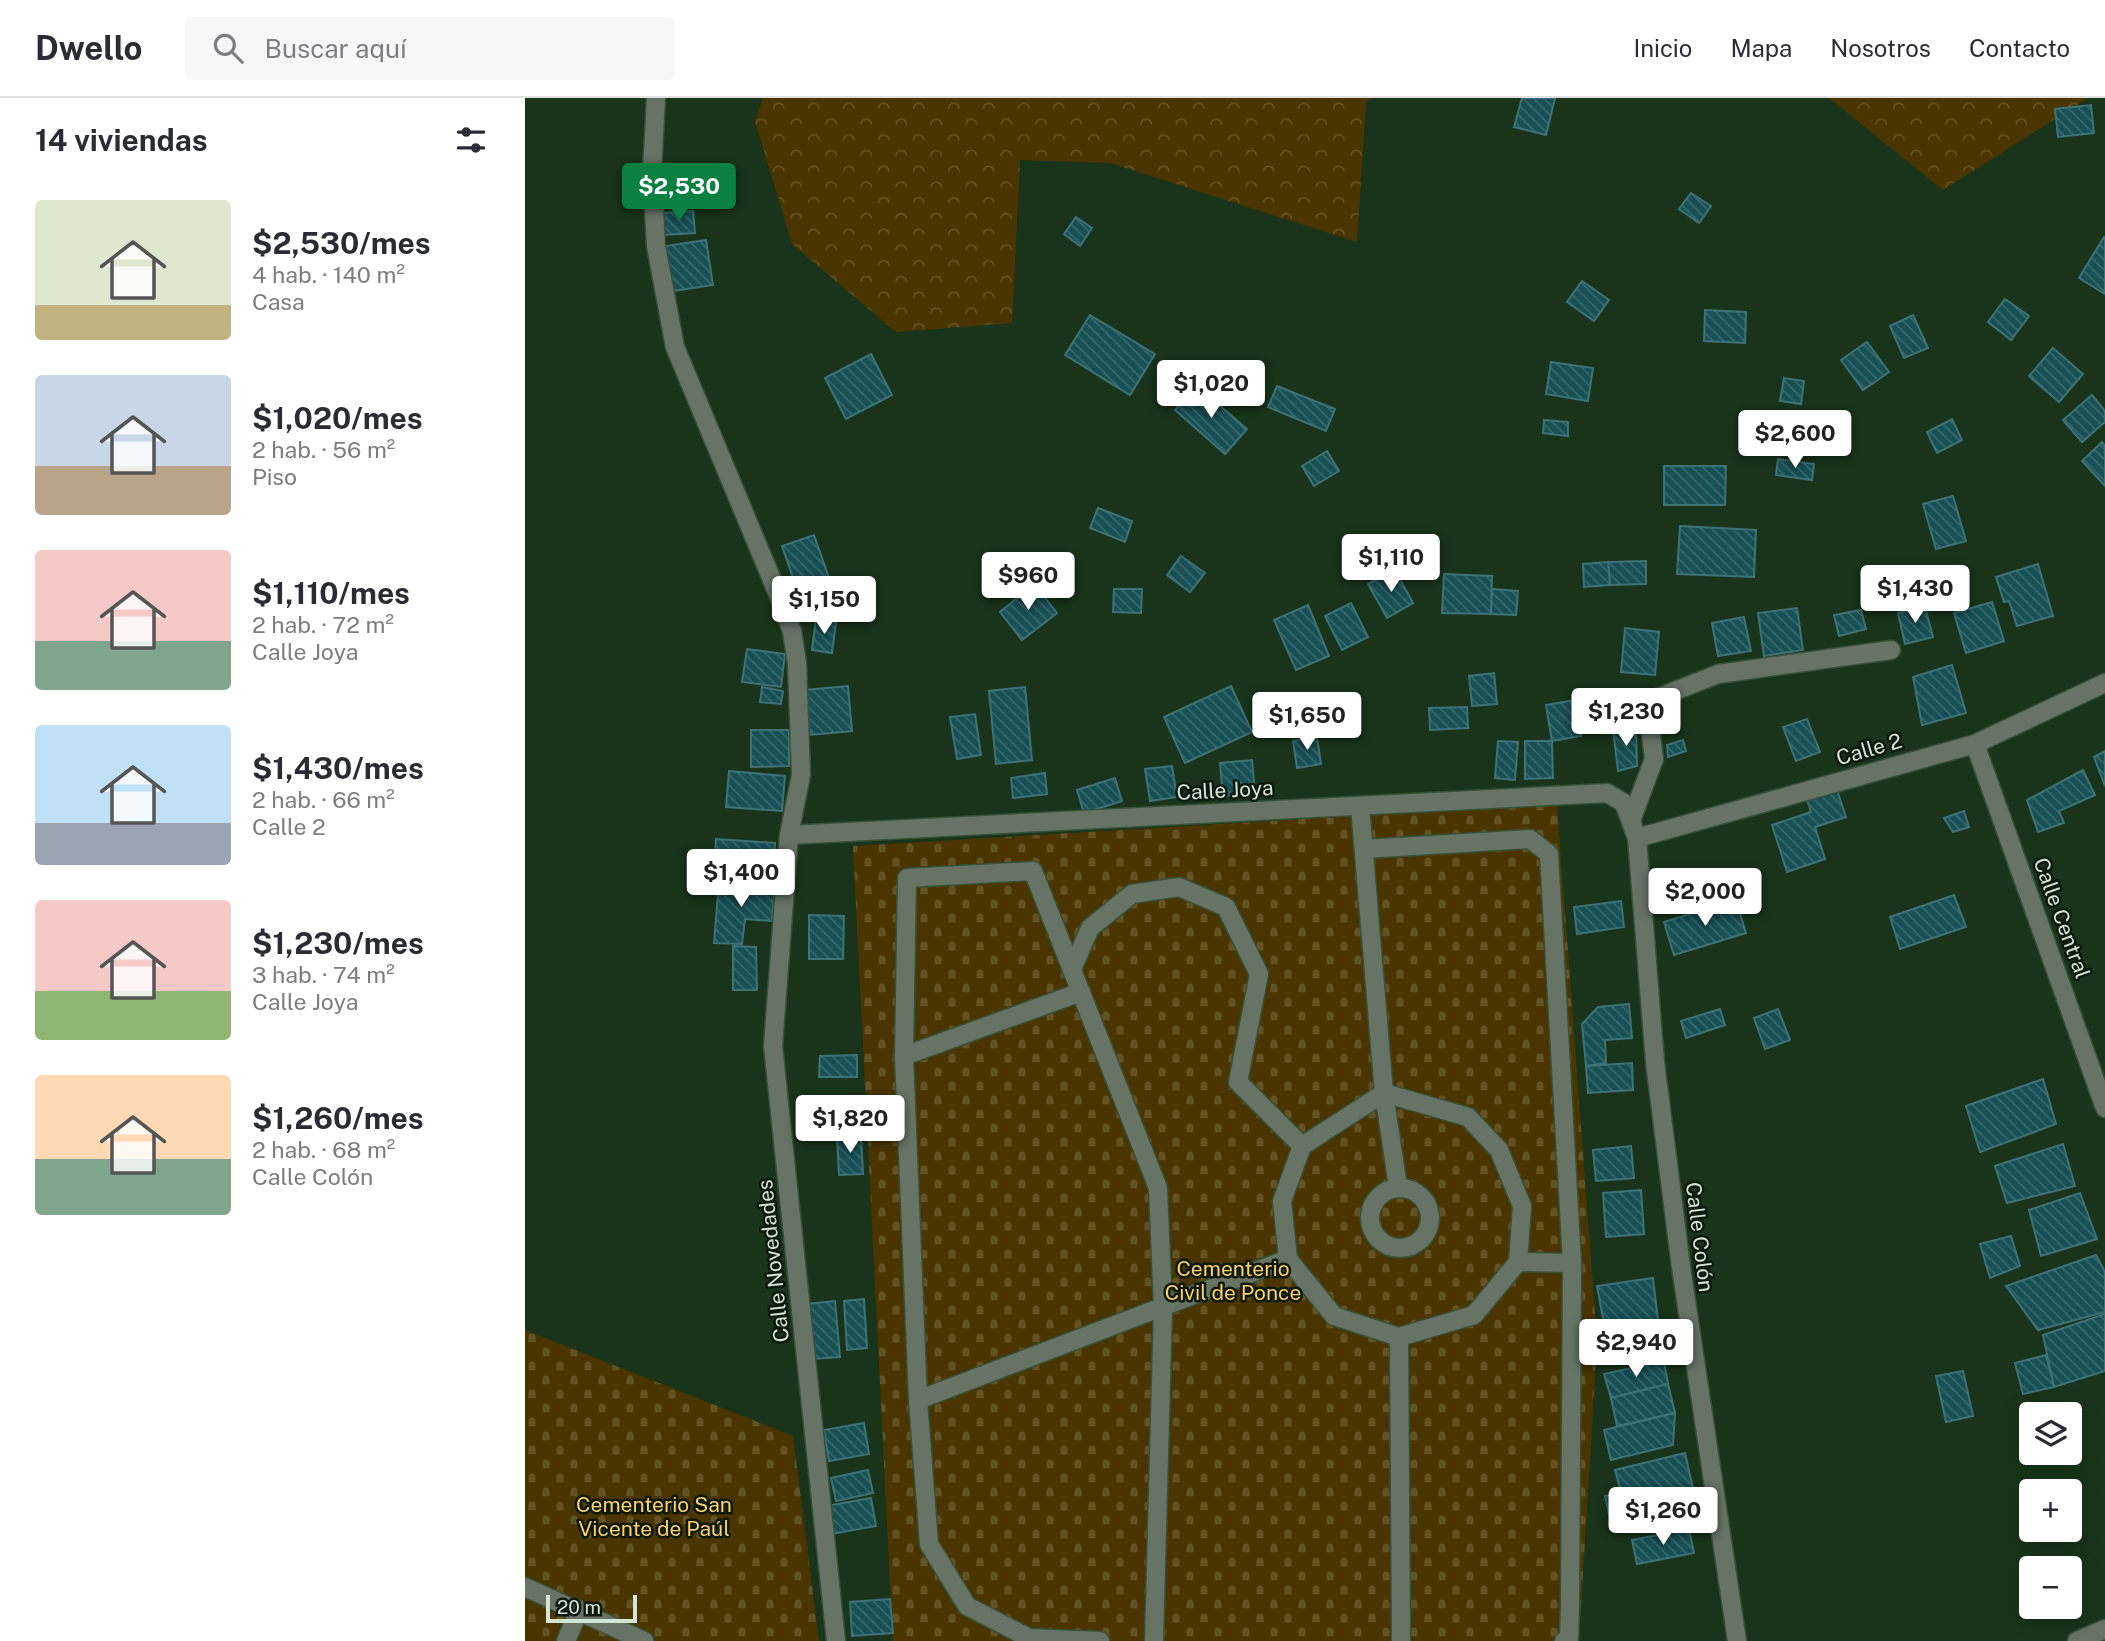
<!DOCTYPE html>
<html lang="es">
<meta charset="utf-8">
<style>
body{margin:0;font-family:"Public Sans",sans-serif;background:#f7f7f7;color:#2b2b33;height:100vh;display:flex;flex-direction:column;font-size:26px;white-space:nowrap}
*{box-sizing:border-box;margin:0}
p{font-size:23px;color:#7c7c81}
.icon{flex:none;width:38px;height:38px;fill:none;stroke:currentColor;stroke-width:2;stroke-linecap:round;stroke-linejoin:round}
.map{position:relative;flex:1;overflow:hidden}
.drawer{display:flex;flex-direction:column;background:#fff;width:525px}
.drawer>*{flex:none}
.controls{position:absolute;left:1494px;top:1304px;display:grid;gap:14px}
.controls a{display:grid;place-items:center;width:63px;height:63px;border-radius:7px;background:#fff;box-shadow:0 4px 18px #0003;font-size:35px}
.scale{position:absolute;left:21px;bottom:18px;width:91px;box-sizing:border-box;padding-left:7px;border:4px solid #d4e5d4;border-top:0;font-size:19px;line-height:24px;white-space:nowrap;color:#d4e5d4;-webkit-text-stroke:5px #0d190d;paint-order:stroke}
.price{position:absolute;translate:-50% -60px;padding:0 16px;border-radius:7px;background:#fff;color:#222;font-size:23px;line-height:46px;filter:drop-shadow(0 2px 4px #0008)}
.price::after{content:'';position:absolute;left:50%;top:42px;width:21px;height:16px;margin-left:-10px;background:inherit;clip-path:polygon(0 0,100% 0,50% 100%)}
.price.on{background:#0b8043;color:#fff}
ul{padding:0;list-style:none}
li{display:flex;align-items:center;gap:21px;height:175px;padding:0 35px}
li span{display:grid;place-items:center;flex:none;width:196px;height:140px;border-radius:7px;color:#555}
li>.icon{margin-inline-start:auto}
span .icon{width:84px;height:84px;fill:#fffc;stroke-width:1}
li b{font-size:30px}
h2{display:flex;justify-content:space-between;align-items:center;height:84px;padding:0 35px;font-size:30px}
header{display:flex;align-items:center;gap:42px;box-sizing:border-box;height:98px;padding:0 35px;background:#fff;border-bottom:2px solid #e1e1e2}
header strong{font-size:33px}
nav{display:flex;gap:38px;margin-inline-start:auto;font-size:24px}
.search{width:490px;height:63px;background:#f7f7f7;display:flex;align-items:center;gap:18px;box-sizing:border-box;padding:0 24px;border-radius:7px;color:#7c7c81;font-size:26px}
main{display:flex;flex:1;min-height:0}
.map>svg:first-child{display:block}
.forest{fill:url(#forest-crowns)}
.cemetery{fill:url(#cemetery-stones)}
.building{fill:url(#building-back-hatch);stroke:#3d7278;stroke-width:2}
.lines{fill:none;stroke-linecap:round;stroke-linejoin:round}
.minor-casing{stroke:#375038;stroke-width:21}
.minor{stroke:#667365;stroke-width:18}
.labels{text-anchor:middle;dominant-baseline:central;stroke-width:5;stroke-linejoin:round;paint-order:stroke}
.street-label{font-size:21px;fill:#d4e5d4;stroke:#0d190d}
.park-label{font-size:21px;fill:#fdcf6d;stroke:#0d190d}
</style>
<header>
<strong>Dwello</strong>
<div class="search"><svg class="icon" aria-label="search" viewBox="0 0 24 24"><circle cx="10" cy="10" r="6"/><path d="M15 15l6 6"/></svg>Buscar aquí</div>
<nav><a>Inicio</a><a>Mapa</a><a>Nosotros</a><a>Contacto</a></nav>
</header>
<main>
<section class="drawer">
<h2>14 viviendas<svg class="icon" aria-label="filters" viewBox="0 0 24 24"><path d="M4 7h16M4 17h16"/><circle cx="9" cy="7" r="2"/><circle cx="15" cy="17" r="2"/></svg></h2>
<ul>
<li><span style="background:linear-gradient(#dfe7d0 75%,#c2b280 0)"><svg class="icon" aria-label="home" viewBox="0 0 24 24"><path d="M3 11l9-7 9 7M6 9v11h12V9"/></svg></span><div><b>$2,530/mes</b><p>4 hab. · 140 m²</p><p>Casa</p></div></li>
<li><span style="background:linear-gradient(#c9d6e8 65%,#b9a48a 0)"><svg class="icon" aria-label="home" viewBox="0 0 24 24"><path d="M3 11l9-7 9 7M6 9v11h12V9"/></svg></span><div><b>$1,020/mes</b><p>2 hab. · 56 m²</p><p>Piso</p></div></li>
<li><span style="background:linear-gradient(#f6c9c9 65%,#7fa58c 0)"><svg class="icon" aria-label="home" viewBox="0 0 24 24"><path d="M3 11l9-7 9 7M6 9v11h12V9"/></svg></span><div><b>$1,110/mes</b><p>2 hab. · 72 m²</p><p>Calle Joya</p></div></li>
<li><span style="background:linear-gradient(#bfe0f5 70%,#9aa5b1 0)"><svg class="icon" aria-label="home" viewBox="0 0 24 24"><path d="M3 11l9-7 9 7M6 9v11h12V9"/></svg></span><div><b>$1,430/mes</b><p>2 hab. · 66 m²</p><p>Calle 2</p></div></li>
<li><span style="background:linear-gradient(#f6c9c9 65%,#8fb573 0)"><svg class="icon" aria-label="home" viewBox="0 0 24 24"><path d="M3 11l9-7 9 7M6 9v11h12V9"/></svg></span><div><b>$1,230/mes</b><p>3 hab. · 74 m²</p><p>Calle Joya</p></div></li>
<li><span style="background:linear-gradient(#ffd9b3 60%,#7fa58c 0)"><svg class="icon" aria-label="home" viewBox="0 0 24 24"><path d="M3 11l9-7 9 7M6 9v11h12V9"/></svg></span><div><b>$1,260/mes</b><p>2 hab. · 68 m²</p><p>Calle Colón</p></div></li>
</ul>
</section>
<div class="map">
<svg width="1580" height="1543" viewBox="0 0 1580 1543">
<defs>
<pattern id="forest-crowns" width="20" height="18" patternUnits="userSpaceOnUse" patternTransform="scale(1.75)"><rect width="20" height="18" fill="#4a3500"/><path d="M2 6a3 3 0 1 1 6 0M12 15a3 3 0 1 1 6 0" fill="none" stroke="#635224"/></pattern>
<pattern id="cemetery-stones" width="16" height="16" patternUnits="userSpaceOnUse" patternTransform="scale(1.75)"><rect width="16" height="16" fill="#4a3500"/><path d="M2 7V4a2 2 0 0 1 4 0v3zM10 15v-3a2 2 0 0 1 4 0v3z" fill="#635224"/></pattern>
<pattern id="building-back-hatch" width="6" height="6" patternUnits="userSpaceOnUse" patternTransform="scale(1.75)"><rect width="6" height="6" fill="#164f54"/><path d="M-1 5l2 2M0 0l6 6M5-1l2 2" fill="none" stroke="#37686c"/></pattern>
</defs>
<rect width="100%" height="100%" fill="#19341a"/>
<g class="forest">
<polygon points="238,0 846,0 841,5 832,144 585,65 495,62 487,225 371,234 267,146 230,23"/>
<polygon points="1304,0 1563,0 1418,92"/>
</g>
<g class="cemetery">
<polygon points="1032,706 1072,1244 1054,1543 368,1543 328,748"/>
<polygon points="0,1232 268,1338 294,1543 0,1543"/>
</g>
<g class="building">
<polygon points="997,0 1030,0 1021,37 989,29"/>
<polygon points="1566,7 1569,35 1533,39 1530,11"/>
<polygon points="1166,95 1186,108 1174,125 1154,111"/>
<polygon points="168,113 170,135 139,137 138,115"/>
<polygon points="551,119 567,130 555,148 539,136"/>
<polygon points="1579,139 1580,139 1580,196 1554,180"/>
<polygon points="181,142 188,187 148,193 141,148"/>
<polygon points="1057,183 1084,202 1069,223 1042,204"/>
<polygon points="1480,201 1504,218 1486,242 1463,224"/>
<polygon points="1180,212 1221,214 1220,245 1179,243"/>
<polygon points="565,217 630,256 605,297 540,257"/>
<polygon points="1388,217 1403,250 1379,260 1365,228"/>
<polygon points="1342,244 1364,274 1338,292 1316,262"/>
<polygon points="1528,250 1558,276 1534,304 1504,278"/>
<polygon points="346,256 367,297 321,321 300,280"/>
<polygon points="1026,264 1068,270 1063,303 1021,296"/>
<polygon points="1259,280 1279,283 1276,306 1255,303"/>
<polygon points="672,288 722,331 700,356 650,312"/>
<polygon points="752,288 810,311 801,333 743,309"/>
<polygon points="1567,297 1580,313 1580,324 1557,344 1538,322"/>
<polygon points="1427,321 1437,342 1412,355 1402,334"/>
<polygon points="1019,322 1043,324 1043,338 1018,335"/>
<polygon points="1577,344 1580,348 1580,388 1557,363"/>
<polygon points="802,353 814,373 789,388 777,368"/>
<polygon points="1253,361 1289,366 1287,382 1251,377"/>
<polygon points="1139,368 1201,368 1200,407 1139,407"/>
<polygon points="1428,398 1441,443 1411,451 1398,406"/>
<polygon points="573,410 607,423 600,444 565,430"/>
<polygon points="1155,428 1231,432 1229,479 1152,476"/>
<polygon points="289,437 305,483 273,494 257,448"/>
<polygon points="656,458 680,475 665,494 642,477"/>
<polygon points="1121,463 1121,486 1085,487 1083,464"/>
<polygon points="1083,464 1085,487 1059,489 1058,466"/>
<polygon points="1513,466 1528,518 1492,528 1484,503 1479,504 1471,479"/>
<polygon points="870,472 888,505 862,520 843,486"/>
<polygon points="919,476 967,478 966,516 917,515"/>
<polygon points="509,486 532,515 497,542 475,514"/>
<polygon points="589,491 617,491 616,515 588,514"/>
<polygon points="967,491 993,493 991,517 966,516"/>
<polygon points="1467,504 1479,543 1441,555 1429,515"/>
<polygon points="826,505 843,539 817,552 800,518"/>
<polygon points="783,507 804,558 771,572 749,522"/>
<polygon points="1400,509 1408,539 1380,546 1373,515"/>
<polygon points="1272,510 1278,552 1239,558 1233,515"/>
<polygon points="1336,512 1341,531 1314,538 1309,517"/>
<polygon points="1219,519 1226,553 1193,558 1187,525"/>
<polygon points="291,521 311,524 307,555 287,552"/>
<polygon points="1100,530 1134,534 1130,577 1096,574"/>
<polygon points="222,551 260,556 256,589 217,584"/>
<polygon points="1427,567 1441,615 1397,627 1388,579"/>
<polygon points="969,575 972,606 947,608 944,578"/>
<polygon points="323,588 327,633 285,637 280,592"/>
<polygon points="706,588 727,634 660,665 639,619"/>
<polygon points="237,589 258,593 256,606 235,604"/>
<polygon points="500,589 507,662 471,666 464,593"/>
<polygon points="1050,602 1056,638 1027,643 1021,607"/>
<polygon points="942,609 943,630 905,632 904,610"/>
<polygon points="450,616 456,657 432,661 425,619"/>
<polygon points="1282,621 1295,654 1271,663 1258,629"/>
<polygon points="1111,629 1112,668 1093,673 1088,631"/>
<polygon points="226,632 264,632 264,668 226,669"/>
<polygon points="792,639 796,666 772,670 768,643"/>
<polygon points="1158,642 1161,653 1143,659 1142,647"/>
<polygon points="973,643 993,644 990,682 970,680"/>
<polygon points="1000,643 1027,643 1028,680 1000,681"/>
<polygon points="1580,653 1580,688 1569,659"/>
<polygon points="727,662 730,695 698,698 695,665"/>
<polygon points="647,668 652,699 625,703 620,671"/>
<polygon points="1558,672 1570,697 1534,713 1539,725 1513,734 1502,702"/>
<polygon points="204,673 260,678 257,713 201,709"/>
<polygon points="520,675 522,696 488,700 486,680"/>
<polygon points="590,680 597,703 559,715 552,692"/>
<polygon points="1310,686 1321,719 1290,729 1300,761 1262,774 1247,727 1286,714 1280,696"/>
<polygon points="1439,713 1444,729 1428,734 1419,720"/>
<polygon points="191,741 250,745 247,784 189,781"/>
<polygon points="194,784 250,788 247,823 220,821 217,846 189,845"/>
<polygon points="1429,797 1441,829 1375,851 1365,819"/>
<polygon points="1211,802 1221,835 1149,857 1139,824"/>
<polygon points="1096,803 1099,829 1052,836 1049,809"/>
<polygon points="284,817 319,818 318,861 284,861"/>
<polygon points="208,848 231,849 232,892 208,892"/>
<polygon points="1104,906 1107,940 1080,942 1081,965 1061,968 1057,926 1073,909"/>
<polygon points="1195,911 1200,927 1161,940 1156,923"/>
<polygon points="1253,911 1265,942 1240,951 1229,920"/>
<polygon points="332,957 332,979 294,979 295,958"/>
<polygon points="1107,965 1108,992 1063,995 1061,968"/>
<polygon points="1518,981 1531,1026 1455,1054 1441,1008"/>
<polygon points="336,1037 338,1076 314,1077 312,1039"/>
<polygon points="1538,1046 1550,1088 1482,1105 1470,1068"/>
<polygon points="1106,1048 1109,1080 1071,1083 1068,1052"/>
<polygon points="1116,1092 1119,1136 1081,1139 1078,1095"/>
<polygon points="1555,1095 1572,1141 1516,1158 1504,1112"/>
<polygon points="1486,1138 1495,1168 1465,1180 1455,1146"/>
<polygon points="1571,1157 1580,1174 1580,1214 1513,1232 1481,1188"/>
<polygon points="1128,1180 1133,1222 1080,1231 1072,1188"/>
<polygon points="339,1201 342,1250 322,1252 319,1203"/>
<polygon points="310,1203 315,1259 287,1261 282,1206"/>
<polygon points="1580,1216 1580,1273 1529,1289 1518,1237"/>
<polygon points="1117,1222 1125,1257 1088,1265 1080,1231"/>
<polygon points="1521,1257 1529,1289 1498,1296 1490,1265"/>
<polygon points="1139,1263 1143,1286 1086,1300 1079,1276"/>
<polygon points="1438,1273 1448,1318 1421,1324 1411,1278"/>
<polygon points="1143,1286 1150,1315 1092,1328 1086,1300"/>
<polygon points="1150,1315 1148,1347 1086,1362 1079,1332"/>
<polygon points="339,1325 344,1356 304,1363 299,1332"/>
<polygon points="1160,1355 1169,1395 1084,1416 1080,1398 1096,1394 1090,1372"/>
<polygon points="343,1372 348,1395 311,1403 306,1380"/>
<polygon points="346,1400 351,1428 306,1436 301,1408"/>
<polygon points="1164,1431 1169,1455 1112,1466 1107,1442"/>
<polygon points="365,1501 368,1535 327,1538 325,1504"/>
</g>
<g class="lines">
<defs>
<g id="minor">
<polyline points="131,0 127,74 131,148 150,249 255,501 267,533 272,565 276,677 264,737 248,948 311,1543"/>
<polyline points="1450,646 1580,1010"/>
<polyline points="835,708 859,995 873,1089"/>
<polyline points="1107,720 1129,661 1122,604 1193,576 1366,552"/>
<polyline points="264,737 1082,695 1099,705 1112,740 1130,964 1156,1169 1212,1543"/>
<polyline points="1112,740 1450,646 1580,585"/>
<polyline points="839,751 1005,741 1024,756 1047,1165 1045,1506 1044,1540 1039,1543"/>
<polyline points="547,871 565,830 607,796 654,789 701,809 734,876 713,984 777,1048"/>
<polyline points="379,958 556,894"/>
<polygon points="859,995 943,1019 974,1052 997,1108 993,1164 949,1217 874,1239 809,1218 763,1161 757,1103 777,1048"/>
<circle cx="875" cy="1120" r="30"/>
<polyline points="993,1164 1047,1165"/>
<polyline points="874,1239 876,1543"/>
<polyline points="393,1302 763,1161"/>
<polyline points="0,1489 119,1543"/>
<polyline points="41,1543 54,1512"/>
<polyline points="575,1543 504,1540 442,1508 404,1446 393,1302 379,958 382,780 508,773 633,1090 638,1209 629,1543"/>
<polyline points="1552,1543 1580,1531"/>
</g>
</defs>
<use href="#minor" class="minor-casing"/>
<use href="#minor" class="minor"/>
</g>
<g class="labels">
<g class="street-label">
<text transform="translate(1344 651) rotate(-16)">Calle 2</text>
<text transform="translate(700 692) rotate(-3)">Calle Joya</text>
<text transform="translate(1537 820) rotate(70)">Calle Central</text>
<text transform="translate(1175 1139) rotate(83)">Calle Colón</text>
<text transform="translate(248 1163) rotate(-96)">Calle Novedades</text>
</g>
<g class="park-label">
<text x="708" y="1170">Cementerio<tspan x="708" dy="24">Civil de Ponce</tspan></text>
<text x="129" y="1406">Cementerio San<tspan x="129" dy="24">Vicente de Paúl</tspan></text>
</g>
</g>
</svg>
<div class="controls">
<a><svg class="icon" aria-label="layers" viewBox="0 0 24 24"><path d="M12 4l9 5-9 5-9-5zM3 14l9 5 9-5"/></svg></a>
<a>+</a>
<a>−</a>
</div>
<div class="scale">20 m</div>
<b class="price on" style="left:154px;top:125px">$2,530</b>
<b class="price" style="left:686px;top:322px">$1,020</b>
<b class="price" style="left:1270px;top:372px">$2,600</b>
<b class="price" style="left:866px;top:496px">$1,110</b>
<b class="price" style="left:503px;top:514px">$960</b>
<b class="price" style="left:1390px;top:527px">$1,430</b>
<b class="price" style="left:299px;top:538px">$1,150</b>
<b class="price" style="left:1101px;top:650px">$1,230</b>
<b class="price" style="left:782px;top:654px">$1,650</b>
<b class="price" style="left:216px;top:811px">$1,400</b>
<b class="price" style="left:1180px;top:830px">$2,000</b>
<b class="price" style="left:325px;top:1057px">$1,820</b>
<b class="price" style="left:1111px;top:1281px">$2,940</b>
<b class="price" style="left:1138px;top:1449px">$1,260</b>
</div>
</main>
